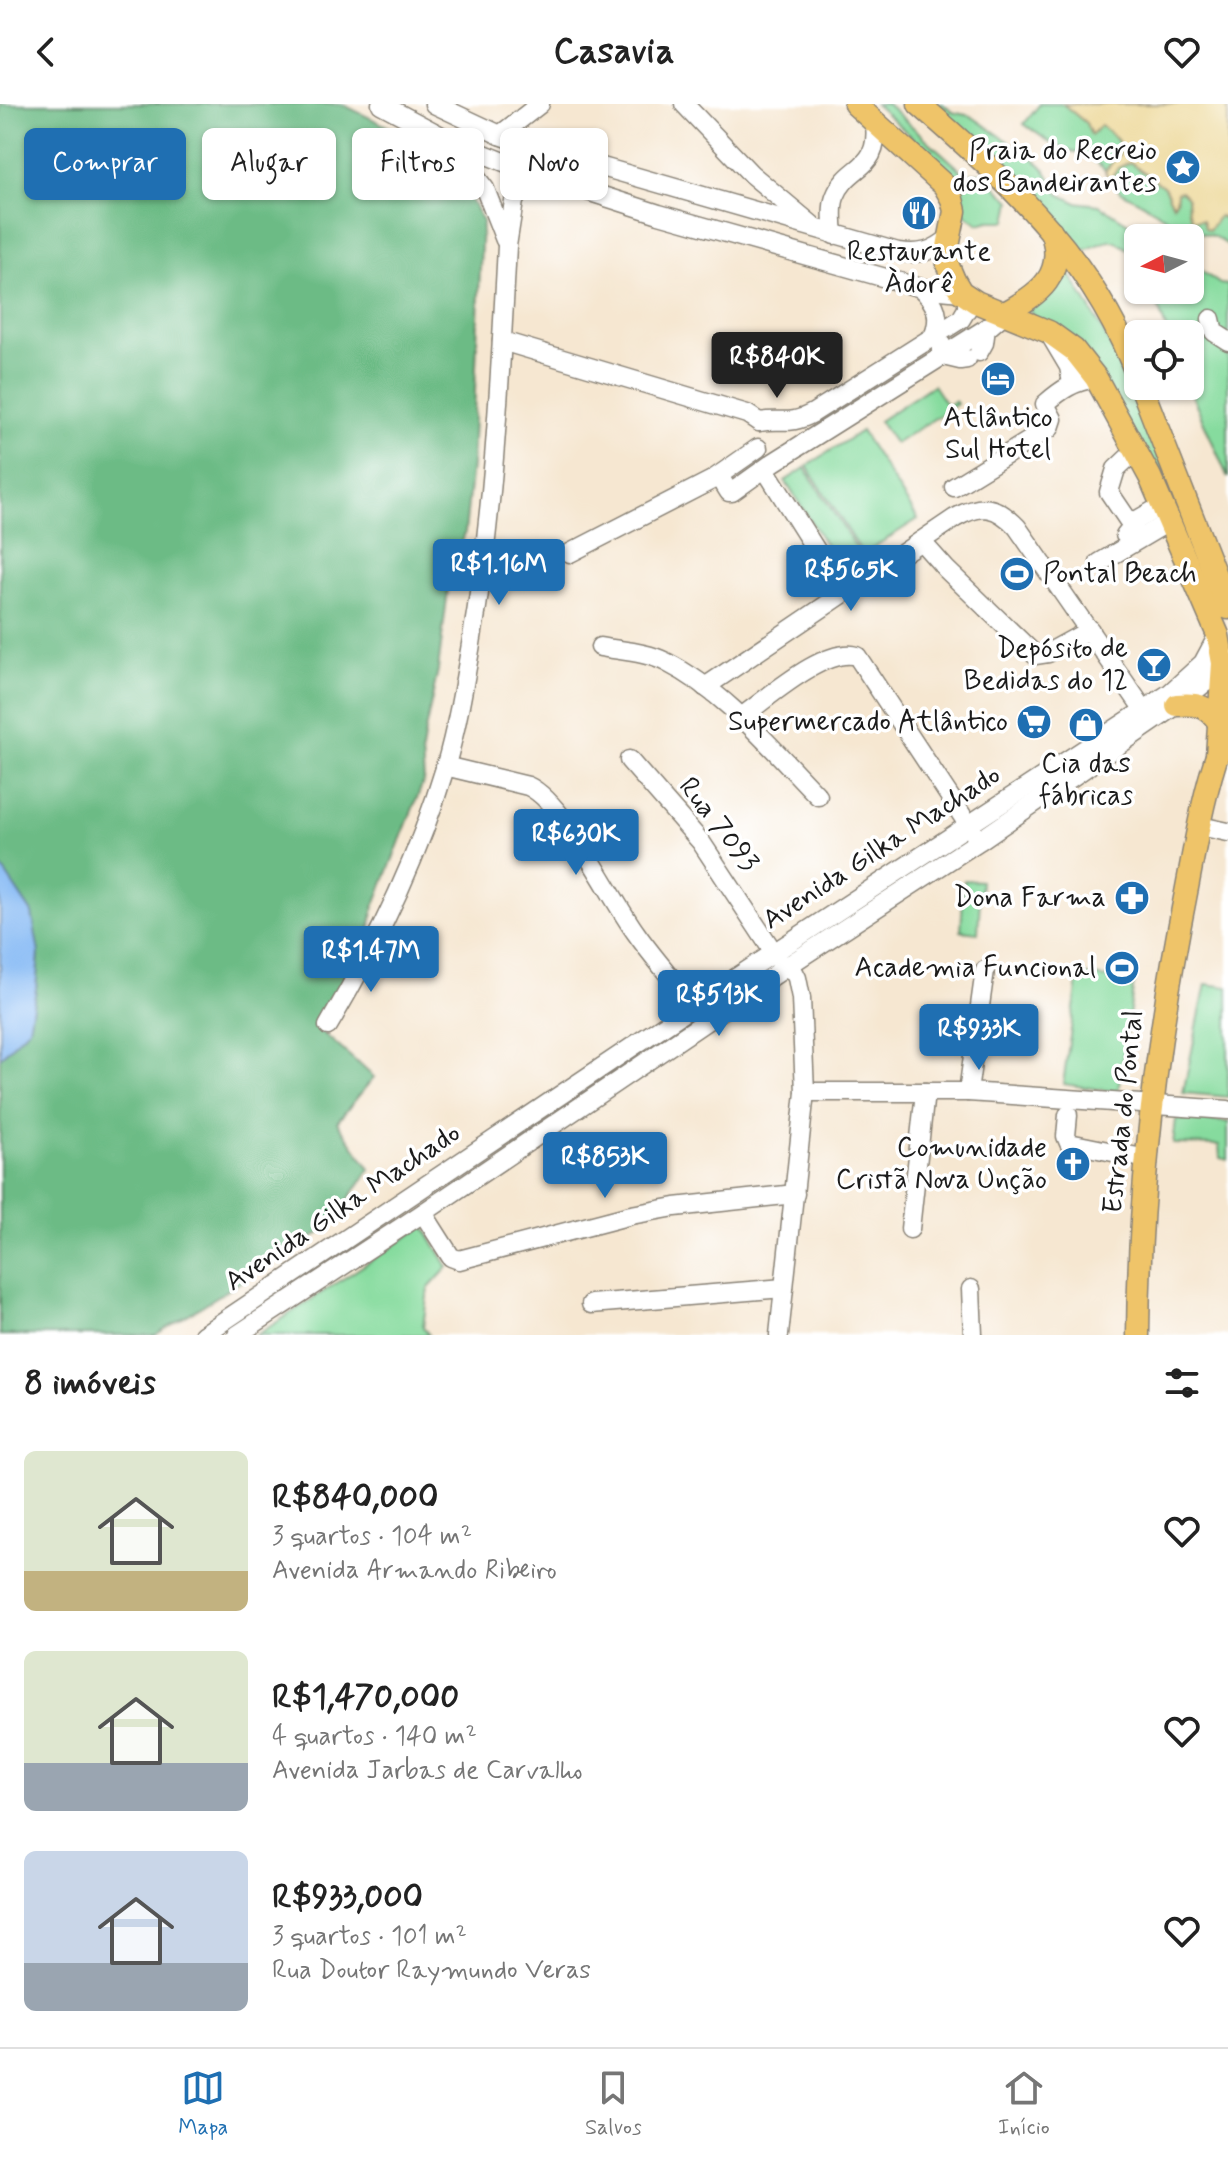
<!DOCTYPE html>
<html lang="pt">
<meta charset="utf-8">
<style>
body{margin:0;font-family:Mynerve,sans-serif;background:#f6f6f6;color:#222;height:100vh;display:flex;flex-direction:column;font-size:30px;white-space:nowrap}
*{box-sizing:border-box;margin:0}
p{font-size:26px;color:#767676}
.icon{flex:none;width:44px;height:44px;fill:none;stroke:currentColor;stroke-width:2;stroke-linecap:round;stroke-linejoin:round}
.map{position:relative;height:1231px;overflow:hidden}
.details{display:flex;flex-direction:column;background:#fff;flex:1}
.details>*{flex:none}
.guide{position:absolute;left:24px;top:24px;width:800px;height:72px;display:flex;gap:16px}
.needle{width:52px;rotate:264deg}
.fabs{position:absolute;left:1124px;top:120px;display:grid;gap:16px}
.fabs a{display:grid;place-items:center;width:80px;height:80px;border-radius:12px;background:#fff;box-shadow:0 2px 6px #0004;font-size:40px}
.price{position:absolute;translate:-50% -68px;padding:0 18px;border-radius:8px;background:#1f6fb2;color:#fff;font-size:26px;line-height:52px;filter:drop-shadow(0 2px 4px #0008)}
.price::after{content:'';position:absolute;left:50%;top:48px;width:24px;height:18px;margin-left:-12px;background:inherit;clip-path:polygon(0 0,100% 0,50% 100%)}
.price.on{background:#222;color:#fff}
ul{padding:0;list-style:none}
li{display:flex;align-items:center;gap:24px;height:200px;padding:0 24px}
li span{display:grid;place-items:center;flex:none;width:224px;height:160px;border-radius:12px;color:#555}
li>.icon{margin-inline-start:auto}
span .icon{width:96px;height:96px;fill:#fffc;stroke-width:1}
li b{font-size:34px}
h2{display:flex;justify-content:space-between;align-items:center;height:96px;padding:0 24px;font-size:34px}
.tag{padding:0 28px;border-radius:12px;background:#fff;box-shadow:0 2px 6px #0004;font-size:28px;line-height:72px}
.tag.on{background:#1f6fb2;color:#fff}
header{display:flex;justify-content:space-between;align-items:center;height:104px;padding:0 24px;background:#fff;font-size:36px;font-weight:800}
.tab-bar{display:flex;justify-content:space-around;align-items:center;height:112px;border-top:2px solid #e0e0e0;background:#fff;font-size:22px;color:#767676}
.tab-bar a{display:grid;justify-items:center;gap:4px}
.tab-bar .on{color:#1f6fb2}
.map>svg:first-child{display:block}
.green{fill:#86db9e;stroke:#517c5d;stroke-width:2}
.forest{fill:#6cbb85;stroke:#446c50;stroke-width:2}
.sand{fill:#eeda9e;stroke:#857b5d;stroke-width:2}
.water{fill:#86baf4;stroke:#516b88;stroke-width:2}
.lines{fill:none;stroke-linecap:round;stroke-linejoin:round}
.minor-casing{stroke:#898276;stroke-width:21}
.major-casing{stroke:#898276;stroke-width:25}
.minor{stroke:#fff;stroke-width:18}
.major{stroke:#efc469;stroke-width:22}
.labels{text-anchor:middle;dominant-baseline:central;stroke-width:7;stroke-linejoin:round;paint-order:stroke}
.poi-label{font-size:28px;fill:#1c1c1c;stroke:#fff;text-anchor:end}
.street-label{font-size:28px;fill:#1c1c1c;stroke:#fff}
</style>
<header><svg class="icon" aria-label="back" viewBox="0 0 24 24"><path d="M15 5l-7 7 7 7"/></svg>Casavia<svg class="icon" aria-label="heart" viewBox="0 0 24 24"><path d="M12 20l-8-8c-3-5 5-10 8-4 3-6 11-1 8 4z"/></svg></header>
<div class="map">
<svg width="1228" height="1231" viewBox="0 0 1228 1231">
<rect width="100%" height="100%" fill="#fff"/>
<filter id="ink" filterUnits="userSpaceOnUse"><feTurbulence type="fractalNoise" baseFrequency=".0125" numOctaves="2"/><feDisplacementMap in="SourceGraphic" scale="16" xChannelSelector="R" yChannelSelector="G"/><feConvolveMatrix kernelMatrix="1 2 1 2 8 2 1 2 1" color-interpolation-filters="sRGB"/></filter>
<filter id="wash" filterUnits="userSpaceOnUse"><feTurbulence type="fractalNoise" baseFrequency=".006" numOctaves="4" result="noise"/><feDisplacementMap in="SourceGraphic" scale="32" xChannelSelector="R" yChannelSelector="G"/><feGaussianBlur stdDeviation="1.8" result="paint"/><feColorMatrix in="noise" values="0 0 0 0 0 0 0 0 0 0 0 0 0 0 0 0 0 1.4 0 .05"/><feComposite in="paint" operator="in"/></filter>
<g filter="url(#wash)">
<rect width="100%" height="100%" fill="#f6e7d1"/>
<g class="green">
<polygon points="875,0 887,0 964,69 982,69 1011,97 1007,117 989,117 979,120 959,106 936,68 932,51"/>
<path d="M930 0H943L952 8 971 12 1034 55 1044 64 1059 90 1075 98 1099 101 1152 134H1138V150C1128 148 1123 139 1113 137 1101 136 1092 146 1080 147Z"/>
<path d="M1040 0H1063L1086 19 1091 30 1100 21C1110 28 1118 34 1121 46L1107 67 1090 54 1051 39 1024 20Z"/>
<polygon points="1130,58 1164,83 1173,100 1176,97 1177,88 1181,87 1187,93 1188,105 1204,117 1205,122 1211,122 1218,112 1227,115 1228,141 1213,132 1178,123 1156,107 1120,87 1110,76 1118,64"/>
<polygon points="1190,159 1220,180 1228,181 1228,374 1188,282 1190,282 1190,230 1168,230 1152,186 1190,186"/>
<path d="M1061 163 1066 165C1136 270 1174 393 1221 509L1153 361 1029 206Z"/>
<polygon points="933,281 947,302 955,297 957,300 895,340 879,317"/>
<polygon points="861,327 918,415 863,450 807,362"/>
<polygon points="805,364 860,450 840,463 785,377"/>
<polygon points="964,776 981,777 978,829 961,827"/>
<polygon points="1079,870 1134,878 1118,988 1063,980"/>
<polygon points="1206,880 1228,883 1228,993 1183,989"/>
<polygon points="1176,1015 1228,1018 1228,1056 1220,1054 1219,1041 1173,1040"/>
<polygon points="424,1122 448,1163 428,1185 423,1223 429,1231 257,1231"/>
</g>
<polygon class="forest" points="0,0 342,0 399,28 432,49 460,77 482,116 472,361 465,428 448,486 438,566 425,627 422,647 424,676 374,803 369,832 321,927 374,973 337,1018 370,1065 328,1124 155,1231 0,1231 0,954 29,924 36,885 39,849 0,761"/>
<polygon class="sand" points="1063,0 1228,0 1228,121 1225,118 1227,114 1219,112 1209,126 1205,124 1203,116 1192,116 1188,105 1187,93 1181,87 1177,88 1176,97 1173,100 1164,83 1130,58 1118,64 1109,76 1105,67 1120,49 1118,36 1101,21 1091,31 1086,19"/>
<polygon class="water" points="0,761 32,809 39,849 36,885 29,924 0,954"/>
</g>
<g filter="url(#ink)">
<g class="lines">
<defs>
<g id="minor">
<polyline points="381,0 447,35 534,70 659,110 921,184 961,188"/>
<path d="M434 0 500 31 543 46 898 148C920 151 933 148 950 133"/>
<polyline points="684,0 751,70 812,121"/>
<polyline points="500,31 540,0"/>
<polyline points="449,38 485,85 505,136"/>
<path d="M834 131C833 119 831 104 835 93 848 59 880 68 875 20"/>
<path d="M921 184C936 199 942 213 933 233L941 240 943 252 960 256 967 255"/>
<polyline points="1211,215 1214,228 1228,237"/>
<polyline points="1050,231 1069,263 1072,279"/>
<polyline points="502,237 747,310 759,318"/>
<polyline points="979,248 984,239 986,224"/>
<path d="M759 318C783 314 789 322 813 309L961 215 967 205V193"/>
<polyline points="765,365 843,489"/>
<polyline points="719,372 729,388 732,388 774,358 990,222 1005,209"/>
<path d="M954 383 1050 324 1053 315 1045 300C1062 285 1073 278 1096 274"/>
<polyline points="1132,422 1109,388 1116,365 1135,347"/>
<polyline points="1125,431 1137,416 1163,401"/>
<polyline points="921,437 946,465 1035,551 1048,549 1090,526"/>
<polyline points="570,449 712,376 758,344"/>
<polyline points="1099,459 1170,417"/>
<path d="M600 543C622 547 647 548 666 558 726 588 772 645 818 692"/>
<path d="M705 583 955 414C982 399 996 401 1017 423L1144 606"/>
<path d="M741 613C767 595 825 542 857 552L973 728"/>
<polyline points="629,656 701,738 780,858"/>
<path d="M445 662 528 682C564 698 611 795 636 829 654 855 675 877 693 902"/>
<polyline points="1200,722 1228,728"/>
<path d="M328 922C376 841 418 754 445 664 457 623 464 581 471 540 494 408 500 275 507 142L514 97 531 68"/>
<polyline points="805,988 968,988 1228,1006"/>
<polyline points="968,988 985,866"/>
<polyline points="1068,1011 1066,1032 1069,1039 1147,1055"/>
<polyline points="423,1109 451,1153 459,1156 631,1111 675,1103 795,1090"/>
<polyline points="910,1125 925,988"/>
<polyline points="971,1185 973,1231"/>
<polyline points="591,1200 784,1184"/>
<polyline points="203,1231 693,902 1170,589 1203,559 1218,531"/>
<polyline points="237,1231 423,1109 795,857 979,737 1177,601 1206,578 1227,554"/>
<polyline points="779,1231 805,988 801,894 797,874 790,860"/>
</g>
<g id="major">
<polyline points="855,0 944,81 952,95 955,107 947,148 948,162 954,176 961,188 976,198 1049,228 1074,246 1096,274 1150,373 1218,531 1223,559 1217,652"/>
<path d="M919 0C1013 82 1093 154 1138 274"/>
<path d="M1005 209C1039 190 1067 171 1051 127"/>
<polyline points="1141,282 1228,504"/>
<path d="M1177 601C1195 599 1207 601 1218 617"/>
<path d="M1138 1231C1139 1084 1156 939 1185 794 1195 743 1203 689 1221 640"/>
</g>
</defs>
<use href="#minor" class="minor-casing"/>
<use href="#major" class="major-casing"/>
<use href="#minor" class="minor"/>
<use href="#major" class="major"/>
</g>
</g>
<defs>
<symbol id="sight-disc" viewBox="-11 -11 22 22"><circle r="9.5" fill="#1f6fb2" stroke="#fff"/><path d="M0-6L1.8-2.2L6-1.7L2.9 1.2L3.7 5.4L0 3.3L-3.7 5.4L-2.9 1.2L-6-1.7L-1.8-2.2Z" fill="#fff"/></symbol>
<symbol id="restaurant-disc" viewBox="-11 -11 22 22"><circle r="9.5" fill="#1f6fb2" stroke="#fff"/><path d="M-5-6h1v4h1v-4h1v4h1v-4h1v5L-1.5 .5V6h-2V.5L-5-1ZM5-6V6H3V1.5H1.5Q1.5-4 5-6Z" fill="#fff"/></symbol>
<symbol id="hotel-disc" viewBox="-11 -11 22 22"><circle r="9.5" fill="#1f6fb2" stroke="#fff"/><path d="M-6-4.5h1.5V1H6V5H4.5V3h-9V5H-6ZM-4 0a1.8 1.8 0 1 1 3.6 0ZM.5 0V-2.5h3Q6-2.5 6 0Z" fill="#fff"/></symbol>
<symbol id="stadium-disc" viewBox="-11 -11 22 22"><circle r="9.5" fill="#1f6fb2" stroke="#fff"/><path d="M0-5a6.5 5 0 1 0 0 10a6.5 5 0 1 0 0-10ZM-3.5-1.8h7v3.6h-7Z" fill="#fff"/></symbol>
<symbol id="bar-disc" viewBox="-11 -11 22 22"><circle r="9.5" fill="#1f6fb2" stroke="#fff"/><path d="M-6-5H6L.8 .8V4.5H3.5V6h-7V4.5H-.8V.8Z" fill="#fff"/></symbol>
<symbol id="supermarket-disc" viewBox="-11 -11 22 22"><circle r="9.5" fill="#1f6fb2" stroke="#fff"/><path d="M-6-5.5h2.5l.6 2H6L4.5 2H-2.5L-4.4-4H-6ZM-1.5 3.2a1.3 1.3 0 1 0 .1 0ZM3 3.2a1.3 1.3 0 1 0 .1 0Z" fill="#fff"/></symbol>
<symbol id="shop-disc" viewBox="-11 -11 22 22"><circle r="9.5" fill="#1f6fb2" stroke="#fff"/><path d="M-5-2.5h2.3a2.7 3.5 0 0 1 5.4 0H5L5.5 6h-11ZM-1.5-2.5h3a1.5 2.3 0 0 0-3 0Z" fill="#fff"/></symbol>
<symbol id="pharmacy-disc" viewBox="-11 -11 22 22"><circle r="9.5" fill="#1f6fb2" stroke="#fff"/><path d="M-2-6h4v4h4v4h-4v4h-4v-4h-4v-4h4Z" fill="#fff"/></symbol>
<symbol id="church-disc" viewBox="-11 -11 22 22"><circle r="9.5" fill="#1f6fb2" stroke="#fff"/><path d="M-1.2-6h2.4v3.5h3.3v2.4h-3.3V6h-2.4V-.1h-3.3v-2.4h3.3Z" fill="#fff"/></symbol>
</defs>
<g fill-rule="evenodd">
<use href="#sight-disc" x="1163" y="43" width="40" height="40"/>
<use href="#restaurant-disc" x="899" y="89" width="40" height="40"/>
<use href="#hotel-disc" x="978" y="255" width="40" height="40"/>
<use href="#stadium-disc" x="997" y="450" width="40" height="40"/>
<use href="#bar-disc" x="1134" y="541" width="40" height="40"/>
<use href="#supermarket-disc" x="1014" y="598" width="40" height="40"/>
<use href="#shop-disc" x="1066" y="601" width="40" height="40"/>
<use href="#pharmacy-disc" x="1112" y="774" width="40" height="40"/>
<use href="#stadium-disc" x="1102" y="844" width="40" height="40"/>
<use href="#church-disc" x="1053" y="1040" width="40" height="40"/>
</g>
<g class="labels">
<g class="poi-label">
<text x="1157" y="47">Praia do Recreio<tspan x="1157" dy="32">dos Bandeirantes</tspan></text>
<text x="919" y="148" text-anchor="middle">Restaurante<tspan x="919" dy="32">Àdorê</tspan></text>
<text x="998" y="314" text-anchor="middle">Atlântico<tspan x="998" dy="32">Sul Hotel</tspan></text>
<text x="1043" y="470" text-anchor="start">Pontal Beach</text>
<text x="1128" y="545">Depósito de<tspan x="1128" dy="32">Bedidas do 12</tspan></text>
<text x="1008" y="618">Supermercado Atlântico</text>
<text x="1086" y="660" text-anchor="middle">Cia das<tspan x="1086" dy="32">fábricas</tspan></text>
<text x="1106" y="794">Dona Farma</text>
<text x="1096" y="864">Academia Funcional</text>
<text x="1047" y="1044">Comunidade<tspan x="1047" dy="32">Cristã Nova Unção</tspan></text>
</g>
<g class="street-label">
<text transform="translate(718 721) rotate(52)">Rua 7093</text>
<text transform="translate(882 744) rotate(-33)">Avenida Gilka Machado</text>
<text transform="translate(1124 1008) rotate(-84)">Estrada do Pontal</text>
<text transform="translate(343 1104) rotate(-34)">Avenida Gilka Machado</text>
</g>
</g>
</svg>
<div class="fabs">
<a><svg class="needle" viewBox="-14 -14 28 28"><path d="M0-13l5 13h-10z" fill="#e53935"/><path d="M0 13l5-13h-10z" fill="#767676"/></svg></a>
<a><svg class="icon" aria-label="locate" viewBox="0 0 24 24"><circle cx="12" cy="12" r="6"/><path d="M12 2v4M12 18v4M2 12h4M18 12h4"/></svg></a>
</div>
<b class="price on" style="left:777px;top:296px">R$840K</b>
<b class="price" style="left:499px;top:503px">R$1.16M</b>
<b class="price" style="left:851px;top:509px">R$565K</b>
<b class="price" style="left:576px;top:773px">R$630K</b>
<b class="price" style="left:371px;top:890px">R$1.47M</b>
<b class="price" style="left:719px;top:934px">R$513K</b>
<b class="price" style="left:979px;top:968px">R$933K</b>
<b class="price" style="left:605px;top:1096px">R$853K</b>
<div class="guide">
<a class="tag on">Comprar</a>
<a class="tag">Alugar</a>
<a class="tag">Filtros</a>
<a class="tag">Novo</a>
</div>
</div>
<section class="details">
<h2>8 imóveis<svg class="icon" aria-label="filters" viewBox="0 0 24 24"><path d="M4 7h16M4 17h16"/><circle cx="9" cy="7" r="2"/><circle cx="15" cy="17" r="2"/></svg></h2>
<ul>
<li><span style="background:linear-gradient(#dfe7d0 75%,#c2b280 0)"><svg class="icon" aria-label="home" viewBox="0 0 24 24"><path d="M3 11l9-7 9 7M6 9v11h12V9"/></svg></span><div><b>R$840,000</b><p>3 quartos · 104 m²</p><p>Avenida Armando Ribeiro</p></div><svg class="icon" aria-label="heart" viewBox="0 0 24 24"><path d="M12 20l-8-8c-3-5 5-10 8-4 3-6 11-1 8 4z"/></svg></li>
<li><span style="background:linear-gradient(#dfe7d0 70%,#9aa5b1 0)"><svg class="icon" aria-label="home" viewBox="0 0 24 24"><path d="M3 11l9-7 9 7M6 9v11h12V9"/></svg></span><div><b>R$1,470,000</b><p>4 quartos · 140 m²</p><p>Avenida Jarbas de Carvalho</p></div><svg class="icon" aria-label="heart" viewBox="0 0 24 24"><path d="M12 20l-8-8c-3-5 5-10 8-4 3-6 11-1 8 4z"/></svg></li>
<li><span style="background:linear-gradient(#c9d6e8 70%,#9aa5b1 0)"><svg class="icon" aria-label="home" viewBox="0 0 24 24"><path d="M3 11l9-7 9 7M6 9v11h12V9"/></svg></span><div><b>R$933,000</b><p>3 quartos · 101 m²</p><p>Rua Doutor Raymundo Veras</p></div><svg class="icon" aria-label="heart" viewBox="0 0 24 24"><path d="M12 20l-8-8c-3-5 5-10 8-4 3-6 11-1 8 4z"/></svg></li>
</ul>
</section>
<nav class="tab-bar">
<a class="on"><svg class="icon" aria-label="map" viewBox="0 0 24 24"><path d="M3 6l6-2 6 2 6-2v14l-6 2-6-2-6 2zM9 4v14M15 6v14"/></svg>Mapa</a>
<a><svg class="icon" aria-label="saved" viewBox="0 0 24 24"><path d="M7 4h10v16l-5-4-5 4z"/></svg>Salvos</a>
<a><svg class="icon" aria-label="home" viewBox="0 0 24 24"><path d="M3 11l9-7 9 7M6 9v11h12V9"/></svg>Início</a>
</nav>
